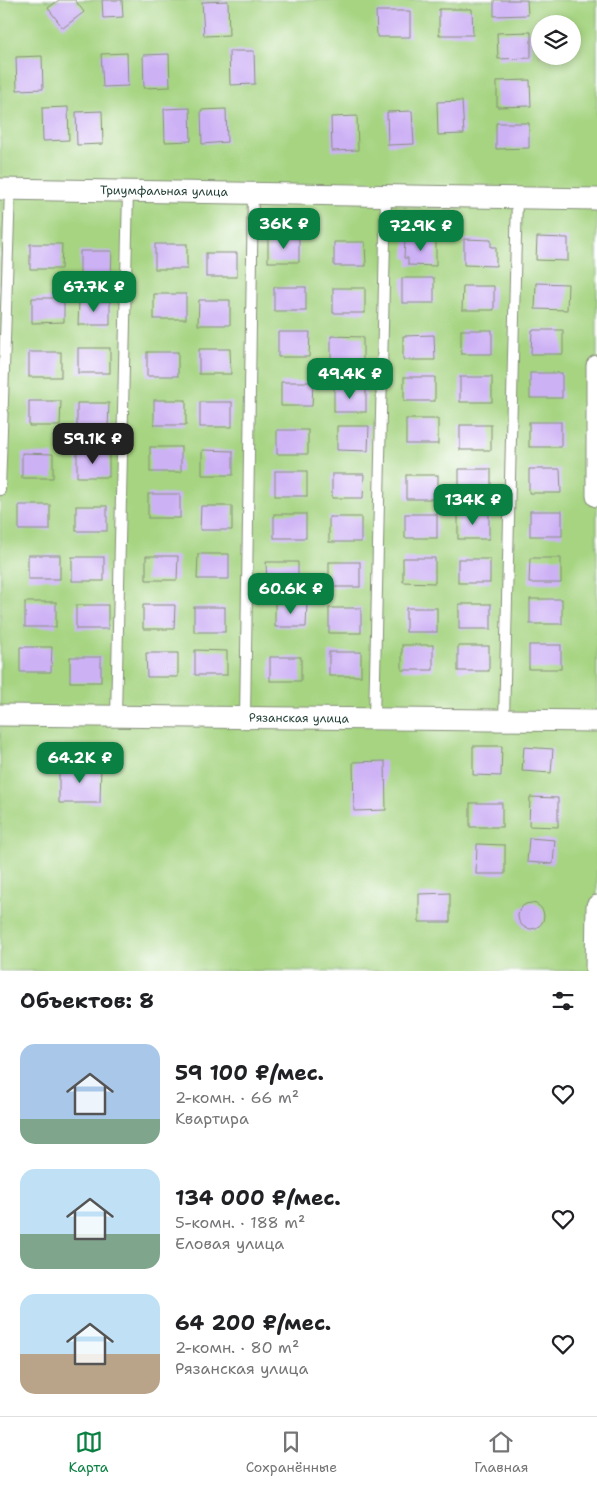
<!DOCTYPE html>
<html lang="ru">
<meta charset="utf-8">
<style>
body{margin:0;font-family:"Shantell Sans",sans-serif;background:#f2f2f2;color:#202124;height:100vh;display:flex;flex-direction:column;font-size:19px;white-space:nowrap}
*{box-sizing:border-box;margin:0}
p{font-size:16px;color:#757577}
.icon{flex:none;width:28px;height:28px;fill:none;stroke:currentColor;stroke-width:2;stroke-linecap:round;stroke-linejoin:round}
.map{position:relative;height:971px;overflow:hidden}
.side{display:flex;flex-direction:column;background:#fff;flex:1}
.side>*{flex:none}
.fabs{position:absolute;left:531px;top:15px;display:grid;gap:10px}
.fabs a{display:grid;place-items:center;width:50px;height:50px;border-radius:50%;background:#fff;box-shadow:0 2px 8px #0003;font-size:25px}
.price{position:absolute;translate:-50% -42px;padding:0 11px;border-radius:10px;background:#0b8043;color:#fff;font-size:16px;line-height:32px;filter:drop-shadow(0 1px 2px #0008)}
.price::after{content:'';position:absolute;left:50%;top:30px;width:15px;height:11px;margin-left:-8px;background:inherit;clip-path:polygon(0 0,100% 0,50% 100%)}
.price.selected{background:#222;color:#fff}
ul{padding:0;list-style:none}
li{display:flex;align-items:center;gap:15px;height:125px;padding:0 20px}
li span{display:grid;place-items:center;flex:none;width:140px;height:100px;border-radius:15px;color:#555}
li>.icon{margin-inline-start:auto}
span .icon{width:60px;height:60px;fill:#fffc;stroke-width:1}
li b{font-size:21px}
h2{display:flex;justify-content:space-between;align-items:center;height:60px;padding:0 20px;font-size:21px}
.tab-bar{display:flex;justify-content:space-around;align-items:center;height:70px;border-top:1px solid #e0e0e0;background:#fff;font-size:14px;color:#757577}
.tab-bar a{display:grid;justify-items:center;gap:2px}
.tab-bar .selected{color:#0b8043}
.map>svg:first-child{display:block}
.green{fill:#a6d481;stroke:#62885a;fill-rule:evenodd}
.building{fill:#cdb1f5}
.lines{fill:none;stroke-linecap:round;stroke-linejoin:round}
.lane-casing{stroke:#868f7a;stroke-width:12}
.street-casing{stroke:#868f7a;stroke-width:23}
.lane{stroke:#fff;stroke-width:10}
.street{stroke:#fff;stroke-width:21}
.labels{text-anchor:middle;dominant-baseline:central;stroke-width:5;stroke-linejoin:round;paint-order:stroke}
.street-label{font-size:12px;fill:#1f3d34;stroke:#fff}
</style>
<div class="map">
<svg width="597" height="971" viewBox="0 0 597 971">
<rect width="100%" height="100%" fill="#fff"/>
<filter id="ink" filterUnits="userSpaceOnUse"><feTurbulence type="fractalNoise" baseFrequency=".02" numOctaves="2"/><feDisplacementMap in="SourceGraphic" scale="10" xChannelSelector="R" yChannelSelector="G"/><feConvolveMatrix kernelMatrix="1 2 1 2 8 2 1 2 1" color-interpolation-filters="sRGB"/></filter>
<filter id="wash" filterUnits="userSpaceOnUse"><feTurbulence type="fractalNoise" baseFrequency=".0096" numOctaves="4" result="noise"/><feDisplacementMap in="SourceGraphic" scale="20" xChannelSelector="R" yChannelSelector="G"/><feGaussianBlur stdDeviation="1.12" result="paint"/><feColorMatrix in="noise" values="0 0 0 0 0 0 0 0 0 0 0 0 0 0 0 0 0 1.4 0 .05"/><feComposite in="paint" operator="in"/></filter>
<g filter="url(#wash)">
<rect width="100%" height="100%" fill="#ede1c1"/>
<path class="green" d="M0 0H597V971H0ZM540 24H572V56H540Z"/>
<g id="blocks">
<g class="building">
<polygon points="59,0 75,0 84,12 63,28 48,8"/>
<polygon points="102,0 122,0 123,17 103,18"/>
<polygon points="494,0 527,0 528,15 494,16"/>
<polygon points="228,1 229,35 204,36 202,2"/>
<polygon points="439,9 472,9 473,35 439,35"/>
<polygon points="376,11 410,11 410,37 377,37"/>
<polygon points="531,32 531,58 498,59 497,33"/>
<polygon points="229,51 254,51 255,84 230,85"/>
<polygon points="127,53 128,86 103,87 101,54"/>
<polygon points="169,54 170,87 144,88 143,55"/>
<polygon points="42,56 43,89 17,90 16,57"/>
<polygon points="530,80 531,106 497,107 497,81"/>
<polygon points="462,101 464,134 438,135 437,102"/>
<polygon points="68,107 69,140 43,141 42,108"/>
<polygon points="190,108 191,141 165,142 164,109"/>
<polygon points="226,109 227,142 202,144 201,110"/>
<polygon points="102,111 103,144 77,145 76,112"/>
<polygon points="412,111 414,144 388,145 387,112"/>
<polygon points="357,116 358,150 332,151 331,117"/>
<polygon points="496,123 529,123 529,148 496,149"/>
<polygon points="537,237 568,238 568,261 536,260"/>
<rect x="268" y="238" width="31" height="24"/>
<polygon points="405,239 436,239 436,266 408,265 408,258 404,258"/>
<polygon points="464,239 491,240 491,247 496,247 496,266 464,265"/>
<polygon points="334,242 365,242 366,266 334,266"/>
<polygon points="30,244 62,244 61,269 30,269"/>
<rect x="155" y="244" width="32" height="25"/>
<polygon points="80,251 112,251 111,276 80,276"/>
<rect x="206" y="253" width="31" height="24"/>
<rect x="402" y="278" width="32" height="25"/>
<polygon points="536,283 568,284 567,310 535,309"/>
<polygon points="463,286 494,286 494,310 462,310"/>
<rect x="274" y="287" width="32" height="24"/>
<rect x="333" y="288" width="32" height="25"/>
<rect x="154" y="294" width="32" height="25"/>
<polygon points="32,298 64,298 64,322 32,323"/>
<polygon points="199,300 230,300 230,325 198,325"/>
<polygon points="79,301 110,301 110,325 78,325"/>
<rect x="461" y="330" width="31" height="24"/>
<polygon points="532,330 563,330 563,354 531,354"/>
<polygon points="278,332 310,332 309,357 278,357"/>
<polygon points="434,335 435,360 403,360 403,336"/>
<polygon points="331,336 363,337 363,361 331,361"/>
<rect x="78" y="348" width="32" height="25"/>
<polygon points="199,349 230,349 231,374 199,374"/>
<rect x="29" y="352" width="32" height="25"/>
<rect x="147" y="352" width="31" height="24"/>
<rect x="530" y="373" width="32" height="25"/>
<rect x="404" y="377" width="31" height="24"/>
<rect x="460" y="377" width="32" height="25"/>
<polygon points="281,382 313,382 312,406 281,406"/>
<rect x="334" y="387" width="32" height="25"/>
<rect x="154" y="400" width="32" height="25"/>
<polygon points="29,401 61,401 60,426 29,426"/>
<rect x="200" y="402" width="32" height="25"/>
<polygon points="77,403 109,403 108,428 77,428"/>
<rect x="406" y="419" width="32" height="25"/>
<rect x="529" y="422" width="32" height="25"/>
<rect x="460" y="425" width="31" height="25"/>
<polygon points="337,426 369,426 368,451 337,450"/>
<rect x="277" y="430" width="31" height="24"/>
<rect x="150" y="447" width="31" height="25"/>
<polygon points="202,450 233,451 233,475 202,475"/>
<rect x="77" y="452" width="32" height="25"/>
<polygon points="22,453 53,454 53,478 22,478"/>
<polygon points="459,469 491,469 491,494 459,493"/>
<polygon points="529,469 560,469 561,493 529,493"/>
<rect x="275" y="471" width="32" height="25"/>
<polygon points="332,474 364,474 363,498 332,498"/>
<rect x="406" y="475" width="32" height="24"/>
<rect x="148" y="494" width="32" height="24"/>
<rect x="19" y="505" width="31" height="25"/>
<rect x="76" y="506" width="31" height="25"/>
<polygon points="201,506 232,506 232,530 200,530"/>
<rect x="530" y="511" width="32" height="25"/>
<rect x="274" y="514" width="32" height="24"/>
<rect x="405" y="514" width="32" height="24"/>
<rect x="458" y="514" width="31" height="25"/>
<rect x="329" y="517" width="32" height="25"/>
<polygon points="198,554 229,554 229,579 197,579"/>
<rect x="28" y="555" width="32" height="24"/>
<polygon points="146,556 178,556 177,580 146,580"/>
<rect x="72" y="557" width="32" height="24"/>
<polygon points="403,558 435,558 435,583 403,582"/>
<polygon points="530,558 561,558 561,583 529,583"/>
<rect x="458" y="559" width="32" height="24"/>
<polygon points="266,562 298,562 298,587 267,587"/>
<rect x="329" y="562" width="31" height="25"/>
<rect x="530" y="599" width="32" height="25"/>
<rect x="25" y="602" width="31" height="25"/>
<polygon points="275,603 307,603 306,627 275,627"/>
<rect x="459" y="604" width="32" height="25"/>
<rect x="76" y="605" width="32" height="24"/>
<polygon points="143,605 175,605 174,629 143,629"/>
<rect x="194" y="607" width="31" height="25"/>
<rect x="329" y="608" width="32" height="25"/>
<rect x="406" y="608" width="31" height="24"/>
<rect x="402" y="645" width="31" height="25"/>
<rect x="529" y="645" width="32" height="24"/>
<rect x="458" y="646" width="31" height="25"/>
<polygon points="20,647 52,647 51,672 20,672"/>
<polygon points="195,650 227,651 227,675 195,675"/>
<rect x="329" y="652" width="32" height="24"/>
<polygon points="146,653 178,653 178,677 147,677"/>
<rect x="70" y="657" width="31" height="25"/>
<rect x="270" y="657" width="31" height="24"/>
<polygon points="473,746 502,746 501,776 473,775"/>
<polygon points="524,747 553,749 551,773 522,771"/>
<polygon points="385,761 386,810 354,811 353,762"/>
<polygon points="59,765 101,765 100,803 59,803"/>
<polygon points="530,797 558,798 558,827 529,826"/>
<rect x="470" y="803" width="32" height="24"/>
<polygon points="529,838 555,840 553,864 527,862"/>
<polygon points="477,844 505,845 505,874 476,874"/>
<polygon points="450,893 450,922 419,922 419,894"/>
<circle cx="531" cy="916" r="13"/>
</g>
</g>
</g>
<g filter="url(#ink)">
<use href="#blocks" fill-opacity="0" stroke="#868f7a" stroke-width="1"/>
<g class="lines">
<defs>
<g id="lane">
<polyline points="0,490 10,189"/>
<polyline points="116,716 128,191"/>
<polyline points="245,718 253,191"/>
<polyline points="374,719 386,196"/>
<polyline points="504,720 517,197"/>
</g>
<g id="street">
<path id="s1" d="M0 189C199 191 398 194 597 199"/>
<polyline points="597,366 597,496"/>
<path id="s2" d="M0 715 597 721"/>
<polyline points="596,971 597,906"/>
</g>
</defs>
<use href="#lane" class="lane-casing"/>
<use href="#street" class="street-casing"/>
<use href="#lane" class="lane"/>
<use href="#street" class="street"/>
</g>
</g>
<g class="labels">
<g class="street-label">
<text stroke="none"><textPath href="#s1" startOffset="164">Триумфальная улица</textPath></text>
<text stroke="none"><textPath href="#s2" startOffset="299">Рязанская улица</textPath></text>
</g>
</g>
</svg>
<div class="fabs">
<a><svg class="icon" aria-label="layers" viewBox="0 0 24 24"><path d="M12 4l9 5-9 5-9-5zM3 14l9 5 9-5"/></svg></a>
</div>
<b class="price" style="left:284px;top:250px">36K ₽</b>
<b class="price" style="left:421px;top:252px">72.9K ₽</b>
<b class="price" style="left:94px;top:313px">67.7K ₽</b>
<b class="price" style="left:350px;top:400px">49.4K ₽</b>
<b class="price selected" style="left:93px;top:465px">59.1K ₽</b>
<b class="price" style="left:473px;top:526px">134K ₽</b>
<b class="price" style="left:291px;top:615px">60.6K ₽</b>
<b class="price" style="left:80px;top:784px">64.2K ₽</b>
</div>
<section class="side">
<h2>Объектов: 8<svg class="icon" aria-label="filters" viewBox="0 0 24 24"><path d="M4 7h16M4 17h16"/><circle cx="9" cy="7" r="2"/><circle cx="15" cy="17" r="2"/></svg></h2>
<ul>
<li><span style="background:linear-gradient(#a9c7e8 75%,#7fa58c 0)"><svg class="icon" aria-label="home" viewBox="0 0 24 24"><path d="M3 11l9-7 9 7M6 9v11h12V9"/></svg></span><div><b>59 100 ₽/мес.</b><p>2-комн. · 66 m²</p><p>Квартира</p></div><svg class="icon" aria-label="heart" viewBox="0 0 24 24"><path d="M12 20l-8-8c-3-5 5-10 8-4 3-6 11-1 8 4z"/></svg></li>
<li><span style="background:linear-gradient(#bfe0f5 65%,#7fa58c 0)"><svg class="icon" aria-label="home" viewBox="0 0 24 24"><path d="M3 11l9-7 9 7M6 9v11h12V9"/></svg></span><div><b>134 000 ₽/мес.</b><p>5-комн. · 188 m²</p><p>Еловая улица</p></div><svg class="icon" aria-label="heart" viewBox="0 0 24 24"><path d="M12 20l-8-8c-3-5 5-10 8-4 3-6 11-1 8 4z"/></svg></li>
<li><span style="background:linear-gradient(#bfe0f5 60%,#b9a48a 0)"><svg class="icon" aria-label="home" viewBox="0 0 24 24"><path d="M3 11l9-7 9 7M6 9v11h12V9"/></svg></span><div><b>64 200 ₽/мес.</b><p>2-комн. · 80 m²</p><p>Рязанская улица</p></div><svg class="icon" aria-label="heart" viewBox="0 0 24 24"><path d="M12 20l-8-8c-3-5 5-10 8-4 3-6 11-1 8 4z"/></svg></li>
</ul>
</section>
<nav class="tab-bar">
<a class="selected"><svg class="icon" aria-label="map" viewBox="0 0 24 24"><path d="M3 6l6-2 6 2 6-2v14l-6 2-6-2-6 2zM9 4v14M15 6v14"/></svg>Карта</a>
<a><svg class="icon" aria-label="saved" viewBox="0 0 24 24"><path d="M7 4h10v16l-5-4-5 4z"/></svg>Сохранённые</a>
<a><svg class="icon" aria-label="home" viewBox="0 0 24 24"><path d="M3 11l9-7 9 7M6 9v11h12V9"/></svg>Главная</a>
</nav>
